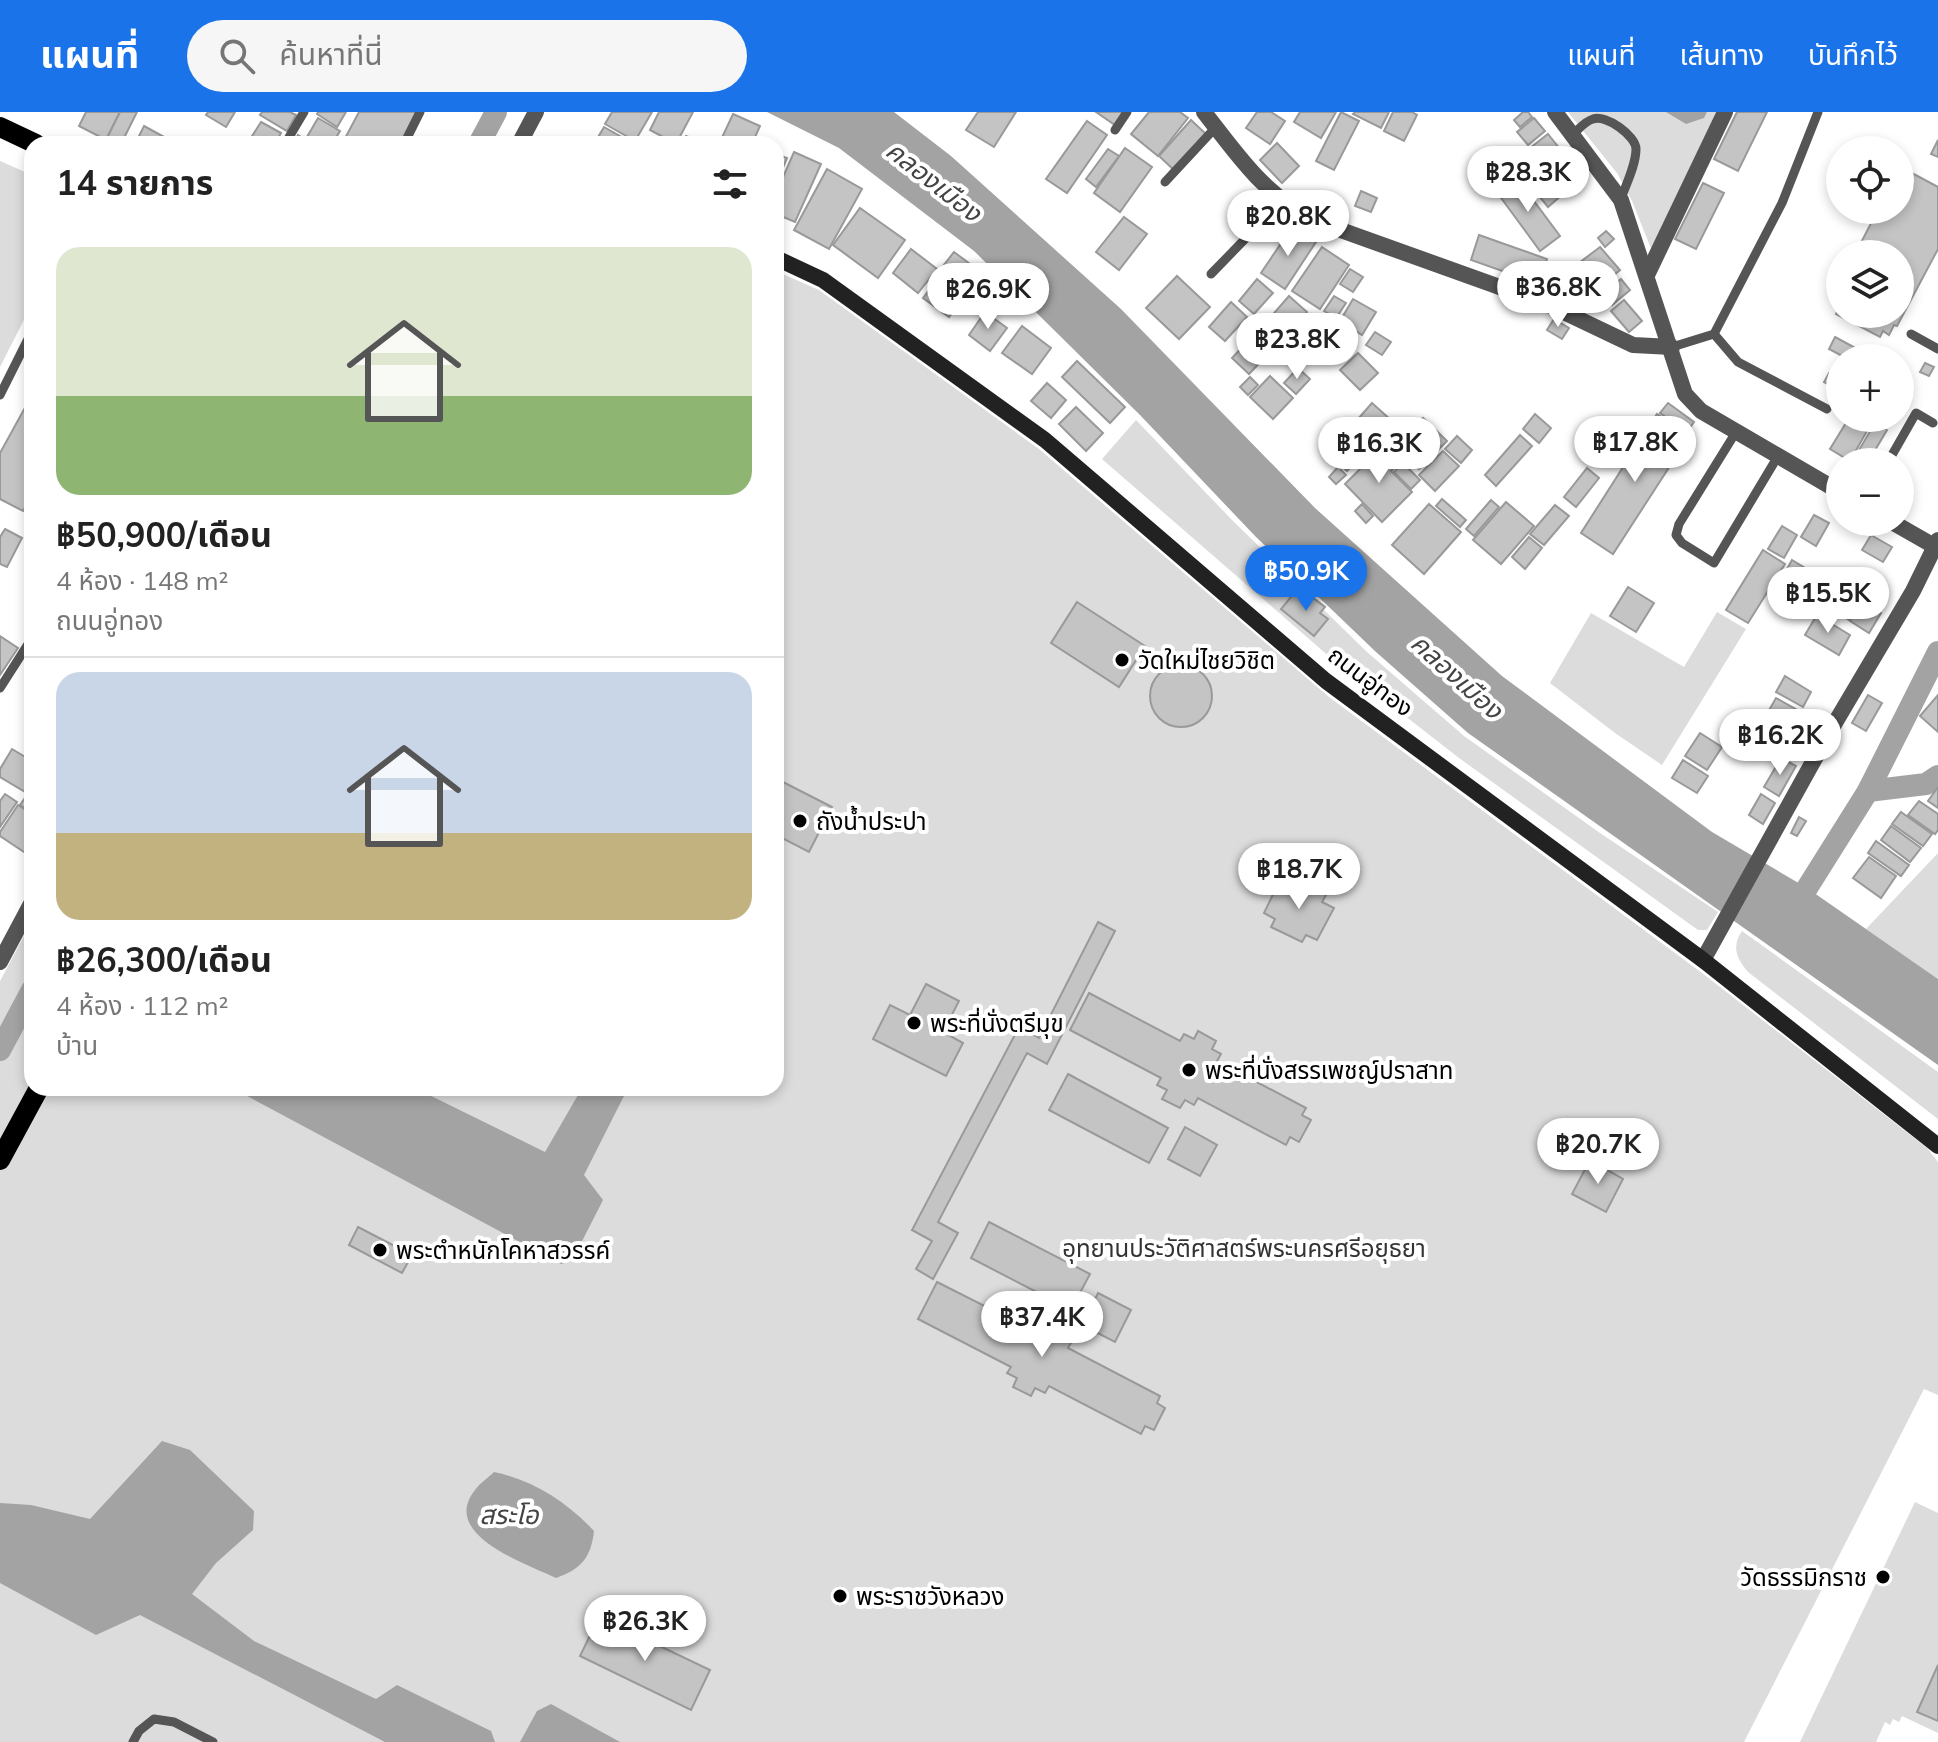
<!DOCTYPE html>
<html lang="th">
<meta charset="utf-8">
<style>
body{margin:0;font-family:Mulish,"Noto Sans Thai",sans-serif;background:#f6f6f6;color:#222;height:100vh;display:flex;flex-direction:column;font-size:30px;white-space:nowrap}
*{box-sizing:border-box;margin:0}
p{font-size:26px;color:#767676}
.icon{flex:none;width:44px;height:44px;fill:none;stroke:currentColor;stroke-width:2;stroke-linecap:round;stroke-linejoin:round}
.map{position:relative;flex:1;overflow:hidden}
.drawer{position:absolute;left:24px;top:24px;width:760px;height:960px;display:flex;flex-direction:column;background:#fff;border-radius:24px;box-shadow:0 4px 12px #0003}
.drawer>*{flex:none}
.fabs{position:absolute;left:1826px;top:24px;display:grid;gap:16px}
.fabs a{display:grid;place-items:center;width:88px;height:88px;border-radius:50%;background:#fff;box-shadow:0 4px 12px #0003;font-size:40px}
.price{position:absolute;translate:-50% -68px;padding:0 18px;border-radius:28px;background:#fff;color:#222;font-size:26px;line-height:52px;filter:drop-shadow(0 2px 4px #0008)}
.price::after{content:'';position:absolute;left:50%;top:48px;width:24px;height:18px;margin-left:-12px;background:inherit;clip-path:polygon(0 0,100% 0,50% 100%)}
.price.on{background:#1a73e8;color:#fff}
ul{padding:0;list-style:none}
li{display:grid;align-content:center;gap:16px;height:424px;padding:0 32px}
li+li{border-top:2px solid #e0e0e0}
li span{display:grid;place-items:center;height:248px;border-radius:24px;color:#555}
li>.icon{margin-inline-start:auto}
span .icon{width:144px;height:144px;fill:#fffc;stroke-width:1}
li b{font-size:34px}
h2{display:flex;justify-content:space-between;align-items:center;height:96px;padding:0 32px;font-size:34px}
header{display:flex;align-items:center;gap:48px;box-sizing:border-box;height:112px;padding:0 40px;background:#1a73e8;color:#fff}
header strong{font-size:38px}
nav{display:flex;gap:44px;margin-inline-start:auto;font-size:28px}
.search{width:560px;height:72px;background:#f6f6f6;display:flex;align-items:center;gap:20px;box-sizing:border-box;padding:0 28px;border-radius:44px;color:#767676;font-size:30px}
.map>svg:first-child{display:block}
.green{fill:#dcdcdc}
.water{fill:#a3a3a3}
.lines{fill:none;stroke-linecap:round;stroke-linejoin:round}
.canal{stroke:#a3a3a3;stroke-width:22}
.building{fill:#c4c4c4;stroke:#999;stroke-width:2}
.service{stroke:#555;stroke-width:9}
.minor{stroke:#555;stroke-width:16}
.tertiary{stroke:#555;stroke-width:16}
.secondary{stroke:#222;stroke-width:16}
.primary{stroke:#000;stroke-width:20}
.poi-dot{fill:#000;stroke:#fff;stroke-width:3}
.labels{text-anchor:middle;dominant-baseline:central;stroke-width:8;stroke-linejoin:round;paint-order:stroke}
.poi-label{font-size:24px;fill:#000;stroke:#fff;text-anchor:start}
.street-label{font-size:24px;fill:#000;stroke:#fff}
.park-label{font-size:24px;fill:#333;stroke:#fff}
.water-label{font-size:26px;font-style:italic;fill:#444;stroke:#fff}
</style>
<header>
<strong>แผนที่</strong>
<div class="search"><svg class="icon" aria-label="search" viewBox="0 0 24 24"><circle cx="10" cy="10" r="6"/><path d="M15 15l6 6"/></svg>ค้นหาที่นี่</div>
<nav><a>แผนที่</a><a>เส้นทาง</a><a>บันทึกไว้</a></nav>
</header>
<div class="map">
<svg width="1938" height="1630" viewBox="0 0 1938 1630">
<rect width="100%" height="100%" fill="#fff"/>
<g class="green">
<polygon points="1568,0 1716,0 1652,139 1632,89 1617,61"/>
<polygon points="0,49 32,63 32,192 0,255"/>
<polygon points="776,159 819,178 1039,337 1329,585 1702,861 1927,1036 1938,1050 1938,1283 1924,1277 1744,1630 0,1630 0,869 32,809 32,976 776,976"/>
<polygon points="1136,308 1232,408 1367,540 1464,624 1600,721 1718,800 1707,818 1698,818 1459,646 1332,547 1102,347"/>
<polygon points="1717,500 1746,517 1662,653 1615,621 1550,571 1591,501 1684,555"/>
<polygon points="1938,741 1938,867 1866,817"/>
<path d="M1742 819 1938 960V1007L1748 860C1737 847 1731 835 1742 819Z"/>
<polygon points="1915,1390 1938,1401 1938,1621 1902,1604 1899,1610 1893,1607 1890,1613 1885,1610 1876,1630 1800,1630"/>
</g>
<g class="water">
<polygon points="767,0 894,0 951,44 1121,197 1315,396 1502,564 1712,720 1807,776 1938,867 1938,953 1468,621 1376,540 1256,425 1140,303 974,139 839,36"/>
<polygon points="1666,0 1707,0 1704,6 1686,12"/>
<polygon points="232,976 415,976 545,1040 582,976 628,976 584,1063 603,1088 572,1149 561,1152"/>
<polygon points="162,1329 190,1338 254,1399 253,1418 216,1451 192,1482 254,1529 376,1587 397,1573 491,1619 495,1630 385,1630 140,1503 96,1523 0,1471 0,1391 31,1393 90,1407"/>
<path d="M494 1360C533 1368 567 1390 594 1419 591 1446 581 1457 556 1466 527 1452 439 1423 475 1378 480 1371 488 1366 494 1360Z"/>
<polygon points="551,1592 620,1630 520,1630 537,1599"/>
</g>
<g class="lines">
<g class="canal">
<polyline points="479,32 496,0"/>
<polyline points="1868,679 1926,672 1938,664"/>
<polyline points="1792,800 1868,679 1938,540"/>
<polyline points="0,938 32,878"/>
</g>
</g>
<g class="building">
<polygon points="86,0 120,0 106,28 79,14"/>
<polygon points="120,0 137,0 121,32 114,32 106,28"/>
<polygon points="208,0 235,0 226,15 206,3"/>
<polygon points="262,0 290,0 296,3 287,19 260,3"/>
<polygon points="318,0 346,0 337,15 317,2"/>
<polygon points="359,0 418,0 401,32 342,32"/>
<polygon points="612,0 652,0 635,29 605,12"/>
<polygon points="659,0 693,0 676,32 650,18"/>
<polygon points="978,0 1016,0 994,35 966,18"/>
<polygon points="1096,0 1124,0 1115,13"/>
<polygon points="1149,0 1180,0 1188,6 1158,44 1131,22"/>
<polygon points="1257,0 1271,0 1285,9 1270,32 1246,16"/>
<polygon points="1300,0 1336,0 1321,26 1294,10"/>
<polygon points="1341,0 1359,9 1334,58 1316,49"/>
<polygon points="1355,0 1389,0 1381,16 1353,2"/>
<polygon points="1393,0 1412,0 1417,3 1404,29 1384,19"/>
<polygon points="1523,0 1528,0 1532,5 1520,15 1514,8"/>
<polygon points="1737,0 1767,0 1738,59 1714,47"/>
<polygon points="733,2 760,14 752,32 719,32"/>
<polygon points="318,6 340,19 332,32 319,32 307,25"/>
<polygon points="1534,6 1545,19 1528,33 1517,20"/>
<polygon points="1191,8 1207,23 1175,59 1159,44"/>
<polygon points="1087,9 1107,23 1067,81 1046,67"/>
<polygon points="261,10 281,21 275,32 247,32"/>
<polygon points="144,14 166,26 163,32 135,32"/>
<polygon points="604,15 634,32 594,32"/>
<polygon points="1548,22 1560,37 1523,66 1511,51"/>
<polygon points="298,23 313,32 293,32"/>
<polygon points="686,24 706,32 683,32"/>
<polygon points="1938,28 1938,45 1931,42"/>
<polygon points="1277,31 1299,54 1282,71 1260,48"/>
<polygon points="1125,36 1152,55 1120,100 1094,81"/>
<polygon points="1108,37 1119,44 1096,75 1086,67"/>
<polygon points="1561,39 1584,66 1574,74 1551,48"/>
<polygon points="794,40 821,52 795,110 776,102 776,81"/>
<polygon points="776,42 787,46 776,72"/>
<polygon points="1548,50 1570,76 1548,95 1526,68"/>
<polygon points="827,57 862,77 829,137 794,118"/>
<polygon points="1910,60 1938,75 1938,137 1897,214 1894,213 1889,223 1883,219 1880,225 1836,202 1839,196 1833,193 1838,184 1835,182 1840,171 1840,202 1900,202 1900,142 1855,142 1878,98 1900,98 1900,65 1901,63 1907,66"/>
<polygon points="1516,65 1560,124 1540,139 1496,79"/>
<polygon points="1703,71 1724,81 1696,137 1675,127"/>
<polygon points="1361,79 1377,86 1371,100 1355,94"/>
<polygon points="860,96 905,128 878,166 833,133"/>
<polygon points="1124,105 1147,122 1119,158 1096,140"/>
<polygon points="1292,115 1316,130 1285,177 1261,161"/>
<polygon points="1606,119 1614,127 1605,135 1598,126"/>
<polygon points="1479,123 1547,147 1539,172 1471,148"/>
<polygon points="1322,135 1349,153 1320,197 1292,179"/>
<polygon points="1600,135 1620,158 1599,175 1579,151"/>
<polygon points="911,137 937,157 918,181 893,161"/>
<polygon points="954,140 990,167 979,181 943,154"/>
<polygon points="1350,157 1363,165 1353,180 1340,172"/>
<polygon points="940,164 966,182 949,205 923,186"/>
<polygon points="1177,164 1210,195 1179,227 1146,196"/>
<polygon points="1584,164 1599,183 1584,195 1569,176"/>
<polygon points="1257,167 1273,181 1254,202 1239,189"/>
<polygon points="1621,167 1630,178 1612,193 1603,182"/>
<polygon points="1289,184 1307,200 1286,224 1268,208"/>
<polygon points="1334,184 1346,191 1336,206 1324,199"/>
<polygon points="1353,187 1376,200 1362,223 1340,209"/>
<polygon points="1624,188 1642,209 1629,220 1611,199"/>
<polygon points="1231,190 1247,205 1225,229 1209,215"/>
<polygon points="985,200 1007,216 990,239 969,223"/>
<polygon points="1311,202 1328,217 1307,241 1290,227"/>
<polygon points="1554,207 1569,216 1562,227 1547,218"/>
<polygon points="1264,209 1281,225 1269,238 1252,222"/>
<polygon points="1338,212 1356,224 1348,237 1330,225"/>
<polygon points="1022,214 1051,236 1032,262 1002,241"/>
<polygon points="1375,220 1391,230 1382,243 1366,233"/>
<polygon points="1835,225 1861,239 1858,246 1846,246 1829,237"/>
<polygon points="1251,226 1268,242 1249,262 1232,246"/>
<polygon points="1358,241 1378,261 1360,278 1340,258"/>
<polygon points="1077,249 1125,295 1110,311 1062,265"/>
<polygon points="1925,251 1934,255 1929,264 1920,260"/>
<polygon points="1298,256 1310,267 1296,282 1284,271"/>
<polygon points="1829,261 1838,266 1833,275 1824,270"/>
<polygon points="1270,264 1293,286 1273,307 1250,285"/>
<polygon points="1250,265 1258,273 1248,283 1240,275"/>
<polygon points="1047,271 1066,288 1051,306 1031,289"/>
<polygon points="32,283 32,383 23,399 0,387 0,341"/>
<polygon points="1372,291 1401,317 1386,333 1358,307"/>
<polygon points="1668,291 1694,310 1687,320 1660,301"/>
<polygon points="1076,295 1103,321 1086,339 1059,312"/>
<polygon points="1535,302 1551,316 1539,331 1523,317"/>
<polygon points="1657,302 1690,323 1613,442 1581,421"/>
<polygon points="1423,306 1447,329 1419,357 1395,334"/>
<polygon points="1849,306 1865,306 1872,310 1850,349 1830,337"/>
<polygon points="1875,311 1887,318 1868,350 1852,350"/>
<polygon points="1356,312 1375,329 1347,359 1328,342"/>
<polygon points="1520,323 1532,334 1496,374 1485,363"/>
<polygon points="1457,324 1472,338 1461,351 1445,337"/>
<polygon points="1383,334 1400,351 1391,359 1412,380 1382,410 1345,372"/>
<polygon points="1443,339 1459,354 1435,379 1419,363"/>
<polygon points="1403,351 1420,368 1411,377 1394,360"/>
<polygon points="1338,355 1346,363 1336,372 1329,365"/>
<polygon points="1587,356 1599,366 1576,395 1564,385"/>
<polygon points="1442,387 1466,408 1460,415 1436,394"/>
<polygon points="1491,388 1499,395 1474,424 1466,417"/>
<polygon points="1506,390 1534,414 1501,452 1473,428"/>
<polygon points="1362,392 1373,404 1366,411 1355,399"/>
<polygon points="1429,392 1461,420 1424,462 1392,433"/>
<polygon points="1555,393 1569,404 1544,433 1530,422"/>
<polygon points="1814,403 1829,411 1816,434 1801,425"/>
<polygon points="1782,414 1797,423 1784,446 1768,437"/>
<polygon points="5,417 22,426 7,455 0,452 0,425"/>
<polygon points="1871,423 1892,435 1883,450 1862,438"/>
<polygon points="1529,425 1542,436 1525,457 1512,445"/>
<polygon points="1763,438 1785,452 1748,511 1726,498"/>
<polygon points="1792,448 1860,489 1849,508 1781,468"/>
<polygon points="1779,470 1799,482 1792,493 1773,480"/>
<polygon points="1628,475 1654,491 1636,520 1610,504"/>
<polygon points="1295,480 1304,488 1308,482 1325,495 1320,501 1328,507 1314,524 1281,497"/>
<polygon points="1861,489 1881,501 1869,521 1850,509"/>
<polygon points="1077,490 1145,534 1119,575 1051,531"/>
<polygon points="1817,503 1850,523 1839,543 1805,523"/>
<polygon points="0,524 18,536 0,563"/>
<circle cx="1181" cy="584" r="31"/>
<polygon points="1785,564 1811,580 1803,595 1776,580"/>
<polygon points="1868,583 1882,591 1866,619 1852,611"/>
<polygon points="1938,583 1938,620 1920,604"/>
<polygon points="1776,586 1806,603 1794,624 1764,607"/>
<polygon points="1700,621 1722,635 1707,658 1685,644"/>
<polygon points="12,637 32,649 32,684 0,665 0,657"/>
<polygon points="1781,646 1796,654 1779,684 1764,675"/>
<polygon points="1683,648 1708,664 1697,681 1672,666"/>
<polygon points="781,669 832,695 809,740 776,723 776,679"/>
<polygon points="1938,675 1938,696 1928,689"/>
<polygon points="5,682 17,690 0,715 0,689"/>
<polygon points="1761,682 1775,691 1763,712 1749,703"/>
<polygon points="27,683 32,686 32,701 20,693"/>
<polygon points="1919,689 1938,702 1938,718 1935,722 1908,703"/>
<polygon points="18,693 32,702 30,744 0,724 0,720"/>
<polygon points="1901,700 1932,722 1923,734 1892,712"/>
<polygon points="1799,705 1806,709 1797,724 1791,721"/>
<polygon points="1891,714 1921,736 1910,750 1881,728"/>
<polygon points="1876,729 1909,753 1901,764 1868,741"/>
<polygon points="1869,745 1896,764 1881,786 1853,766"/>
<polygon points="1280,768 1292,775 1295,768 1326,783 1322,790 1334,796 1317,828 1306,823 1302,830 1271,815 1275,807 1264,801"/>
<polygon points="1098,810 1115,819 1047,952 1027,941 938,1110 958,1121 933,1167 916,1157 932,1129 912,1118 1019,915 1039,926"/>
<polygon points="926,872 959,889 943,920 963,931 946,964 873,927 890,893 910,903"/>
<polygon points="1089,881 1180,929 1184,922 1194,927 1198,919 1216,929 1212,937 1221,942 1217,949 1306,996 1302,1003 1311,1008 1299,1030 1290,1025 1286,1033 1198,986 1194,993 1185,988 1180,996 1162,987 1167,978 1157,973 1161,966 1070,918"/>
<polygon points="1068,962 1168,1016 1149,1051 1049,998"/>
<polygon points="1185,1015 1217,1033 1200,1064 1168,1047"/>
<polygon points="1590,1048 1623,1067 1606,1100 1572,1082"/>
<polygon points="989,1110 1090,1162 1071,1198 971,1146"/>
<polygon points="358,1115 412,1143 402,1161 349,1133"/>
<polygon points="937,1170 1030,1217 1034,1210 1043,1215 1047,1207 1066,1216 1062,1224 1072,1229 1068,1236 1160,1284 1157,1291 1165,1296 1154,1318 1145,1314 1141,1322 1049,1274 1045,1281 1035,1276 1031,1284 1013,1275 1017,1266 1007,1261 1011,1255 918,1207"/>
<polygon points="1098,1181 1131,1198 1115,1230 1082,1213"/>
<polygon points="599,1505 710,1558 691,1598 580,1544"/>
<polygon points="1938,1553 1938,1609 1917,1600"/>
</g>
<g class="lines">
<g class="service">
<polyline points="1115,18 1127,0"/>
<path d="M1572 23C1578 18 1585 9 1593 7 1606 2 1636 24 1636 37 1636 53 1626 72 1621 87"/>
<polyline points="285,32 304,0"/>
<polyline points="404,32 420,0"/>
<polyline points="1165,70 1216,15"/>
<polyline points="1211,162 1281,90"/>
<polyline points="1714,222 1738,250 1827,297"/>
<polyline points="1911,222 1938,237"/>
<polyline points="1672,235 1714,222 1782,91 1818,0"/>
<polyline points="0,283 32,219"/>
<polyline points="1736,320 1679,412 1676,423 1682,431 1714,451 1778,344"/>
<polyline points="1888,350 1916,301 1933,311"/>
<polyline points="0,576 32,526"/>
<polyline points="133,1630 139,1619 154,1607 174,1610 213,1630"/>
</g>
<g class="minor">
<path d="M1204 0C1239 45 1260 77 1310 107L1547 192 1633 233 1672 235"/>
<polyline points="1555,0 1621,88 1685,282 1701,299 1840,380"/>
<polyline points="519,32 536,0"/>
<polyline points="1648,161 1725,0"/>
<polyline points="1892,410 1934,434"/>
</g>
<g class="tertiary">
<polyline points="1703,848 1829,621 1913,479 1938,428"/>
<polyline points="0,850 32,790"/>
</g>
<polyline class="secondary" points="776,146 823,168 1045,328 1326,569 1703,848 1938,1034"/>
<g class="primary">
<polyline points="0,15 36,32"/>
<polyline points="0,1048 39,976"/>
</g>
</g>
<g class="poi-dot">
<circle cx="1122" cy="548" r="8"/>
<circle cx="800" cy="709" r="8"/>
<circle cx="914" cy="911" r="8"/>
<circle cx="1189" cy="958" r="8"/>
<circle cx="380" cy="1138" r="8"/>
<circle cx="1883" cy="1465" r="8"/>
<circle cx="840" cy="1484" r="8"/>
</g>
<g class="labels">
<g class="poi-label">
<text x="1138" y="548">วัดใหม่ไชยวิชิต</text>
<text x="816" y="709">ถังน้ำประปา</text>
<text x="930" y="911">พระที่นั่งตรีมุข</text>
<text x="1205" y="958">พระที่นั่งสรรเพชญ์ปราสาท</text>
<text x="396" y="1138">พระตำหนักโคหาสวรรค์</text>
<text x="1867" y="1465" text-anchor="end">วัดธรรมิกราช</text>
<text x="856" y="1484">พระราชวังหลวง</text>
</g>
<g class="street-label">
<text transform="translate(1371 569) rotate(37)">ถนนอู่ทอง</text>
</g>
<g class="park-label">
<text x="1244" y="1136">อุทยานประวัติศาสตร์พระนครศรีอยุธยา</text>
</g>
<g class="water-label">
<text transform="translate(934 69) rotate(38)">คลองเมือง</text>
<text transform="translate(1457 564) rotate(42)">คลองเมือง</text>
<text x="509" y="1402">สระโอ</text>
</g>
</g>
</svg>
<div class="fabs">
<a><svg class="icon" aria-label="locate" viewBox="0 0 24 24"><circle cx="12" cy="12" r="6"/><path d="M12 2v4M12 18v4M2 12h4M18 12h4"/></svg></a>
<a><svg class="icon" aria-label="layers" viewBox="0 0 24 24"><path d="M12 4l9 5-9 5-9-5zM3 14l9 5 9-5"/></svg></a>
<a>+</a>
<a>−</a>
</div>
<b class="price" style="left:1528px;top:102px">฿28.3K</b>
<b class="price" style="left:1288px;top:146px">฿20.8K</b>
<b class="price" style="left:1558px;top:217px">฿36.8K</b>
<b class="price" style="left:988px;top:219px">฿26.9K</b>
<b class="price" style="left:1297px;top:269px">฿23.8K</b>
<b class="price" style="left:1635px;top:372px">฿17.8K</b>
<b class="price" style="left:1379px;top:373px">฿16.3K</b>
<b class="price on" style="left:1306px;top:501px">฿50.9K</b>
<b class="price" style="left:1828px;top:523px">฿15.5K</b>
<b class="price" style="left:1780px;top:665px">฿16.2K</b>
<b class="price" style="left:1299px;top:799px">฿18.7K</b>
<b class="price" style="left:1598px;top:1074px">฿20.7K</b>
<b class="price" style="left:1042px;top:1247px">฿37.4K</b>
<b class="price" style="left:645px;top:1551px">฿26.3K</b>
<section class="drawer">
<h2>14 รายการ<svg class="icon" aria-label="filters" viewBox="0 0 24 24"><path d="M4 7h16M4 17h16"/><circle cx="9" cy="7" r="2"/><circle cx="15" cy="17" r="2"/></svg></h2>
<ul>
<li><span style="background:linear-gradient(#dfe7d0 60%,#8fb573 0)"><svg class="icon" aria-label="home" viewBox="0 0 24 24"><path d="M3 11l9-7 9 7M6 9v11h12V9"/></svg></span><div><b>฿50,900/เดือน</b><p>4 ห้อง · 148 m²</p><p>ถนนอู่ทอง</p></div></li>
<li><span style="background:linear-gradient(#c9d6e8 65%,#c2b280 0)"><svg class="icon" aria-label="home" viewBox="0 0 24 24"><path d="M3 11l9-7 9 7M6 9v11h12V9"/></svg></span><div><b>฿26,300/เดือน</b><p>4 ห้อง · 112 m²</p><p>บ้าน</p></div></li>
</ul>
</section>
</div>
